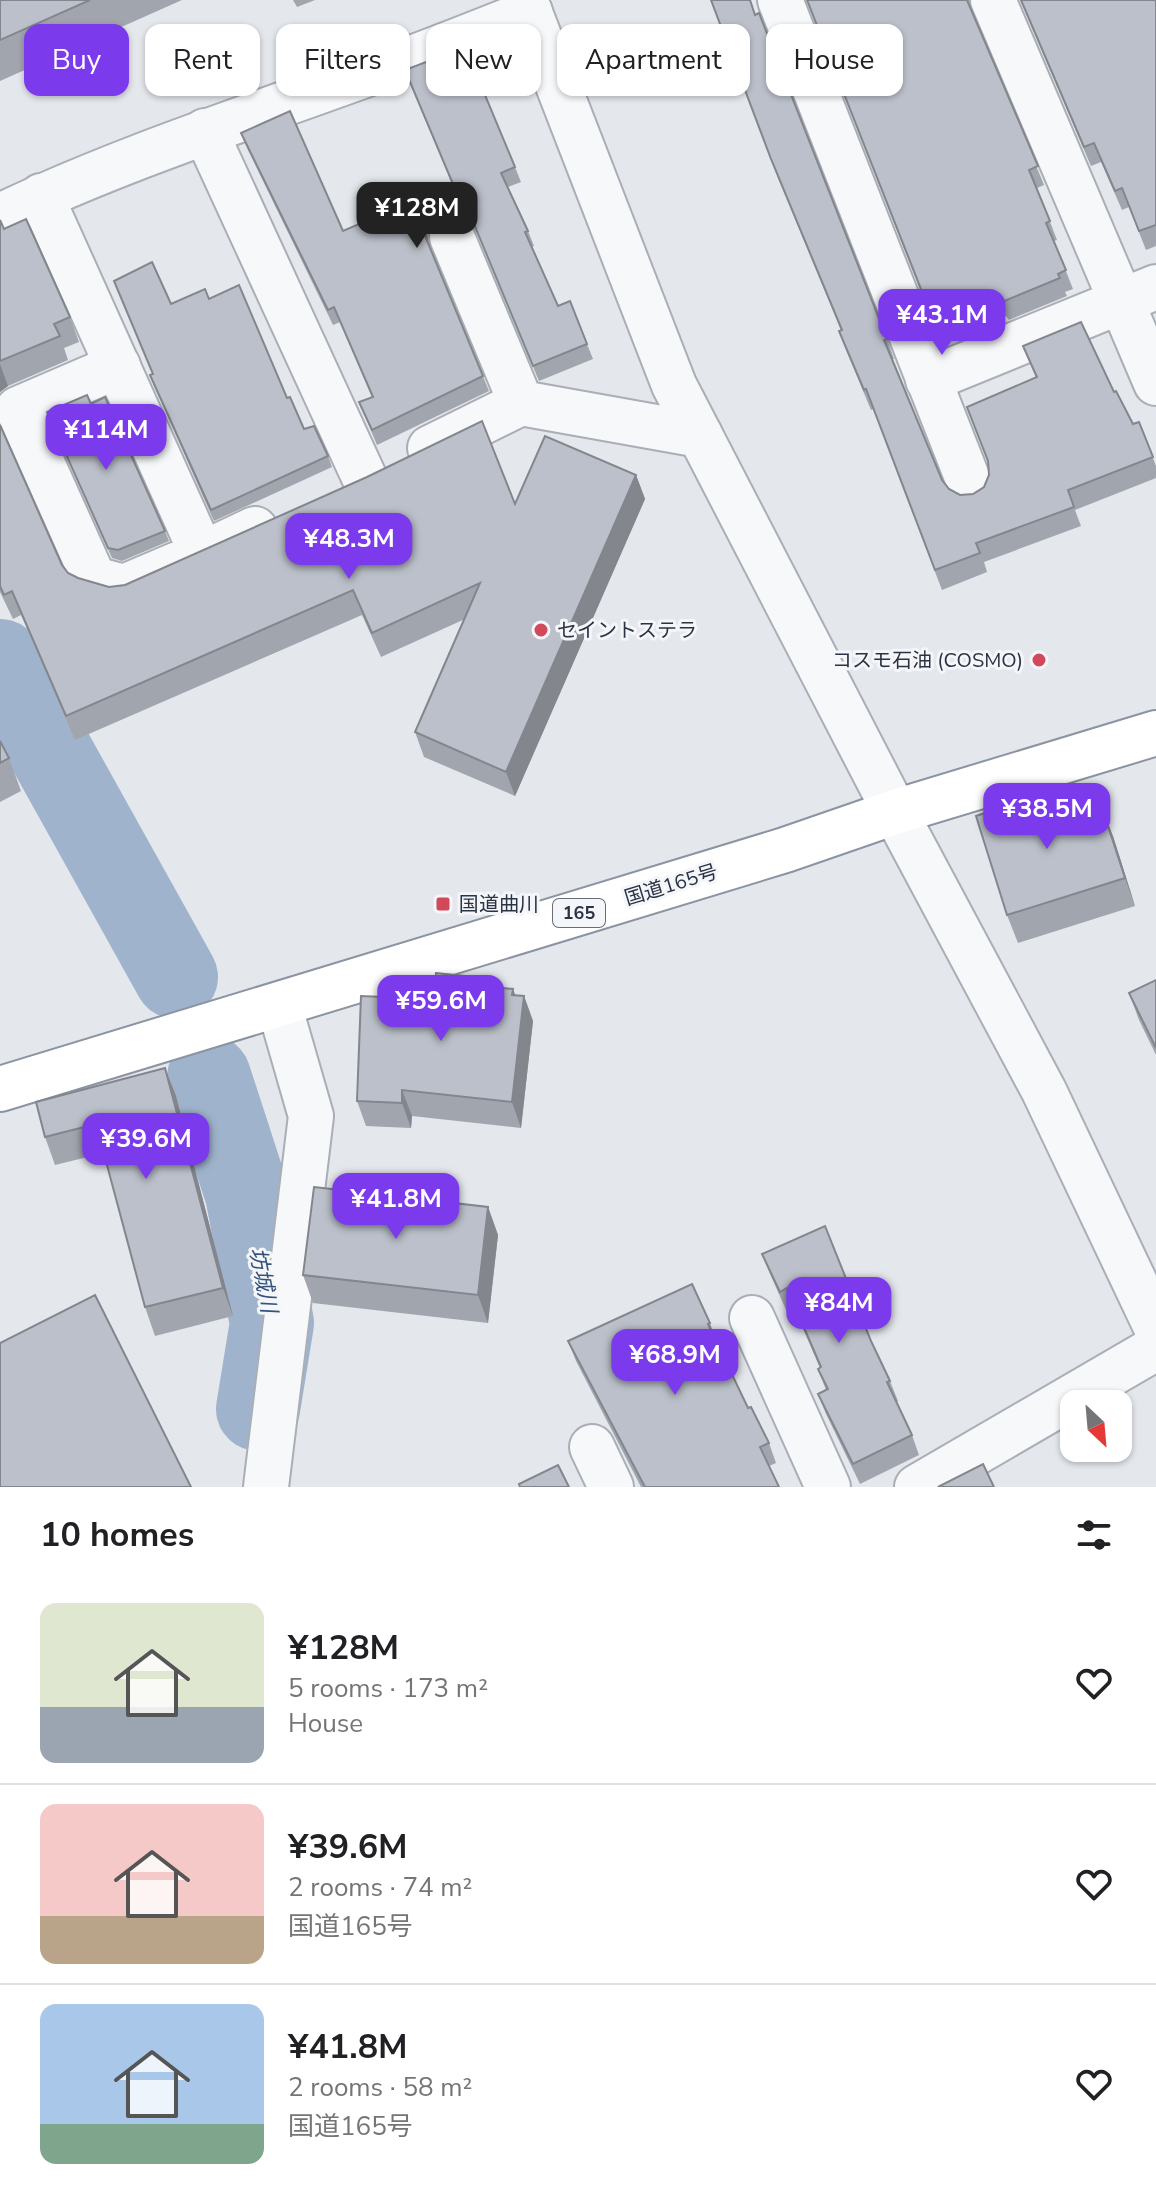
<!DOCTYPE html>
<meta charset="utf-8">
<style>
body{margin:0;font-family:"Nunito Sans","Noto Sans JP",sans-serif;background:#f6f6f6;color:#202124;height:100vh;display:flex;flex-direction:column;font-size:30px;white-space:nowrap}
*{box-sizing:border-box;margin:0}
p{font-size:26px;color:#757577}
.icon{flex:none;width:44px;height:44px;fill:none;stroke:currentColor;stroke-width:2;stroke-linecap:round;stroke-linejoin:round}
.map{position:relative;height:1487px;overflow:hidden}
.sheet{display:flex;flex-direction:column;background:#fff;flex:1}
.sheet>*{flex:none}
.top-card{position:absolute;left:24px;top:24px;width:1108px;height:72px;display:flex;gap:16px}
.needle{width:52px;rotate:154deg}
.buttons{position:absolute;left:1060px;top:1390px;display:grid;gap:16px}
.buttons a{display:grid;place-items:center;width:72px;height:72px;border-radius:16px;background:#fff;box-shadow:0 2px 6px #0004;font-size:40px}
.price{position:absolute;translate:-50% -68px;padding:0 18px;border-radius:16px;background:#7c3aed;color:#fff;font-size:26px;line-height:52px;filter:drop-shadow(0 2px 4px #0008)}
.price::after{content:'';position:absolute;left:50%;top:48px;width:24px;height:18px;margin-left:-12px;background:inherit;clip-path:polygon(0 0,100% 0,50% 100%)}
.price.active{background:#222;color:#fff}
ul{padding:0;list-style:none}
li{display:flex;align-items:center;gap:24px;height:200px;padding:0 40px}
li+li{border-top:2px solid #e0e0e0}
li span{display:grid;place-items:center;flex:none;width:224px;height:160px;border-radius:16px;color:#555}
li>.icon{margin-inline-start:auto}
span .icon{width:96px;height:96px;fill:#fffc;stroke-width:1}
li b{font-size:34px}
h2{display:flex;justify-content:space-between;align-items:center;height:96px;padding:0 40px;font-size:34px}
.chip{padding:0 28px;border-radius:16px;background:#fff;box-shadow:0 2px 6px #0004;font-size:28px;line-height:72px}
.chip.active{background:#7c3aed;color:#fff}
.map>svg:first-child{display:block}
.lines{fill:none;stroke-linecap:round;stroke-linejoin:round}
.river{stroke:#9fb4cc;stroke-width:84}
.street-casing{stroke:#a9aeb7;stroke-width:48}
.highway-casing{stroke:#8b94a3;stroke-width:48}
.street{stroke:#f7f8fa;stroke-width:44}
.highway{stroke:#fff;stroke-width:44}
.wall{fill:#a1a5ae}
.shaded-wall{fill:#83868d}
.building{fill:#bbc0ca;stroke:#83868d;stroke-width:2}
.poi-dot{fill:#d1495b;stroke:#f4f6f9;stroke-width:3}
.labels{text-anchor:middle;dominant-baseline:central;stroke-width:6;stroke-linejoin:round;paint-order:stroke}
.shield{fill:#f4f6f9;stroke:#676e7b;stroke-width:2}
.shield-label{font-size:18px;font-weight:bold;fill:#2b3445}
.poi-label{font-size:20px;fill:#2b3445;stroke:#f4f6f9;text-anchor:start}
.street-label{font-size:20px;fill:#2b3445;stroke:#f4f6f9}
.water-label{font-size:22px;font-style:italic;fill:#34527a;stroke:#f4f6f9}
</style>
<div class="map">
<svg width="1156" height="1487" viewBox="0 0 1156 1487">
<rect width="100%" height="100%" fill="#e4e7ec"/>
<g class="lines">
<g class="river">
<polyline points="0,661 176,977"/>
<polyline points="209,1077 247,1194 272,1323 258,1409"/>
</g>
<defs>
<g id="street">
<polyline points="525,0 674,385 895,812 1044,1091 1156,1327"/>
<polyline points="780,0 972,490"/>
<polyline points="993,0 1156,383"/>
<polyline points="205,131 365,479"/>
<polyline points="41,196 202,554 255,529"/>
<path d="M0 216C122 158 250 117 376 71 428 53 479 32 530 12"/>
<polyline points="452,237 521,403 700,435"/>
<polyline points="118,366 18,409 94,579 124,587 178,564"/>
<polyline points="928,380 1156,287"/>
<polyline points="430,448 521,403"/>
<polyline points="752,1318 828,1487"/>
<polyline points="592,1447 611,1487"/>
<polyline points="266,1487 311,1116 279,1005"/>
<polyline points="917,1487 1156,1348"/>
</g>
<polyline id="highway" points="0,1089 785,850 895,812 1156,733"/>
</defs>
<use href="#street" class="street-casing"/>
<use href="#highway" class="highway-casing"/>
<use href="#street" class="street"/>
<use href="#highway" class="highway"/>
</g>
<g class="wall">
<polygon points="0,0 182,0 0,81"/>
<polygon points="293,0 315,0 297,7"/>
<polygon points="711,0 887,339 894,359 892,359 942,480 949,489 960,495 973,494 984,487 1036,378 1023,346 1114,392 1133,424 1139,422 1156,466 1156,478 1075,510 1081,526 984,562 987,572 942,590 873,409 871,410 846,350 839,331 841,330 778,178"/>
<polygon points="807,0 969,0 970,6 1044,185 1037,188 1057,240 1054,241 1073,289 1065,292 1067,296 1009,320 1006,316 940,341"/>
<polygon points="1020,0 1156,0 1156,246 1146,250 1129,207 1122,210 1101,162 1091,166"/>
<polygon points="405,70 515,167 521,182 508,187 528,231 534,246 531,247 558,306 587,344 593,359 539,381 475,227 467,217 456,212 443,214 432,222 427,233 428,243 489,391 377,445 359,402 372,397 340,322 333,325 247,148 241,133 343,231 452,184"/>
<polygon points="0,220 4,229 70,317 79,342 64,348 68,360 8,386 0,392"/>
<polygon points="114,281 171,304 209,299 287,398 304,429 328,456 332,467 214,521 154,386 150,375 153,374"/>
<polygon points="91,404 165,531 169,541 122,561 112,558 47,412"/>
<polygon points="0,425 62,565 68,573 78,578 109,587 125,585 515,504 636,475 645,499 515,796 424,757 415,732 465,619 381,657 362,615 75,740 21,615 13,619 0,592"/>
<polygon points="0,741 9,758 21,791 0,802"/>
<polygon points="1069,818 1113,836 1135,906 1018,943 1007,915"/>
<polygon points="1156,980 1156,1055 1139,1020 1129,993"/>
<polygon points="477,985 513,989 515,995 524,996 533,1021 521,1128 412,1116 411,1128 366,1126 357,1101 433,999"/>
<polygon points="165,1068 176,1096 233,1316 155,1336 145,1307 104,1153 55,1165 45,1137"/>
<polygon points="488,1207 498,1235 488,1323 313,1303 303,1275"/>
<polygon points="762,1254 871,1341 890,1381 898,1401 896,1402 912,1435 919,1455 860,1484 826,1414 818,1394 826,1390 818,1369 820,1368 794,1308 787,1312 770,1274"/>
<polygon points="710,1323 717,1343 748,1408 769,1443 776,1463 769,1466 779,1487 641,1487 576,1361 568,1341"/>
</g>
<g class="shaded-wall">
<polygon points="438,199 443,214 432,222 427,233 429,246 423,231 422,218 426,207"/>
<polygon points="0,364 8,386 0,392"/>
<polygon points="636,475 645,499 515,796 506,772"/>
<polygon points="1102,808 1113,836 1135,906 1125,878"/>
<polygon points="513,989 522,1014 524,996 533,1021 521,1128 512,1102"/>
<polygon points="165,1068 176,1096 233,1316 223,1288"/>
<polygon points="402,1090 412,1116 411,1128 402,1103"/>
<polygon points="488,1207 498,1235 488,1323 478,1295"/>
</g>
<g class="building">
<polygon points="0,0 90,0 0,40"/>
<polygon points="711,0 750,0 755,15 759,13 887,339 884,340 942,480 949,489 960,495 973,494 984,487 989,475 988,461 967,407 1037,377 1023,346 1081,322 1114,392 1116,391 1133,424 1139,422 1153,457 1068,490 1074,507 976,543 980,553 935,570 866,389 864,390 839,331 842,330 771,159"/>
<polygon points="807,0 967,0 1038,166 1029,170 1050,221 1046,223 1066,270 1058,274 1060,278 1002,302 1000,297 934,322"/>
<polygon points="1021,0 1156,0 1156,225 1139,231 1122,188 1115,191 1094,143 1084,147"/>
<polygon points="465,47 515,167 501,173 528,231 525,232 558,306 570,301 587,344 533,366 469,212 461,202 450,197 438,199 426,207 422,218 423,231 483,376 372,430 359,402 373,397 334,307 328,310 241,133 290,111 343,231 453,184 405,70"/>
<polygon points="26,219 70,317 54,324 60,336 0,361 0,220 4,229"/>
<polygon points="152,262 171,304 205,289 209,299 239,285 287,398 290,397 304,429 314,426 328,456 211,510 150,375 153,374 114,281"/>
<polygon points="87,395 91,404 105,397 165,531 118,550 108,548 47,412"/>
<polygon points="482,421 515,504 545,436 636,475 506,772 415,732 480,583 372,633 353,590 66,716 12,591 4,595 0,586 0,425 62,565 68,573 78,578 109,587 125,585 367,477"/>
<polygon points="0,741 9,758 0,763"/>
<polygon points="1058,789 1068,819 1102,808 1125,878 1007,915 976,816"/>
<polygon points="436,973 474,977 473,985 513,989 512,995 524,996 512,1102 402,1090 402,1103 357,1101 361,996 433,999"/>
<polygon points="1156,980 1156,1048 1129,993"/>
<polygon points="165,1068 223,1288 145,1307 96,1124 45,1137 36,1102"/>
<polygon points="314,1187 488,1207 478,1295 303,1275"/>
<polygon points="825,1226 871,1341 890,1381 887,1382 912,1435 853,1464 818,1394 828,1389 818,1369 821,1367 787,1288 780,1292 762,1254"/>
<polygon points="692,1284 710,1323 708,1324 748,1408 751,1407 769,1443 760,1447 779,1487 645,1487 568,1341"/>
<polygon points="95,1295 191,1487 0,1487 0,1343"/>
<polygon points="983,1464 994,1487 938,1487"/>
<polygon points="558,1465 569,1487 520,1487 519,1484"/>
</g>
<g class="poi-dot">
<circle cx="541" cy="630" r="8"/>
<circle cx="1039" cy="660" r="8"/>
<rect x="435" y="896" width="16" height="16" rx="4"/>
</g>
<g class="labels">
<rect class="shield" x="553" y="899" width="52" height="28" rx="6"/>
<g class="shield-label">
<text x="579" y="913">165</text>
</g>
<g class="poi-label">
<text x="557" y="630">セイントステラ</text>
<text x="1023" y="660" text-anchor="end">コスモ石油 (COSMO)</text>
<text x="459" y="904">国道曲川</text>
</g>
<g class="street-label">
<text transform="translate(671 885) rotate(-17)">国道165号</text>
</g>
<g class="water-label">
<text transform="translate(263 1280) rotate(79)">坊城川</text>
</g>
</g>
</svg>
<div class="buttons">
<a><svg class="needle" viewBox="-14 -14 28 28"><path d="M0-13l5 13h-10z" fill="#e53935"/><path d="M0 13l5-13h-10z" fill="#757577"/></svg></a>
</div>
<b class="price active" style="left:417px;top:250px">¥128M</b>
<b class="price" style="left:942px;top:357px">¥43.1M</b>
<b class="price" style="left:106px;top:472px">¥114M</b>
<b class="price" style="left:349px;top:581px">¥48.3M</b>
<b class="price" style="left:1047px;top:851px">¥38.5M</b>
<b class="price" style="left:441px;top:1043px">¥59.6M</b>
<b class="price" style="left:146px;top:1181px">¥39.6M</b>
<b class="price" style="left:396px;top:1241px">¥41.8M</b>
<b class="price" style="left:839px;top:1345px">¥84M</b>
<b class="price" style="left:675px;top:1397px">¥68.9M</b>
<div class="top-card">
<a class="chip active">Buy</a>
<a class="chip">Rent</a>
<a class="chip">Filters</a>
<a class="chip">New</a>
<a class="chip">Apartment</a>
<a class="chip">House</a>
</div>
</div>
<section class="sheet">
<h2>10 homes<svg class="icon" aria-label="filters" viewBox="0 0 24 24"><path d="M4 7h16M4 17h16"/><circle cx="9" cy="7" r="2"/><circle cx="15" cy="17" r="2"/></svg></h2>
<ul>
<li><span style="background:linear-gradient(#dfe7d0 65%,#9aa5b1 0)"><svg class="icon" aria-label="home" viewBox="0 0 24 24"><path d="M3 11l9-7 9 7M6 9v11h12V9"/></svg></span><div><b>¥128M</b><p>5 rooms · 173 m²</p><p>House</p></div><svg class="icon" aria-label="heart" viewBox="0 0 24 24"><path d="M12 20l-8-8c-3-5 5-10 8-4 3-6 11-1 8 4z"/></svg></li>
<li><span style="background:linear-gradient(#f6c9c9 70%,#b9a48a 0)"><svg class="icon" aria-label="home" viewBox="0 0 24 24"><path d="M3 11l9-7 9 7M6 9v11h12V9"/></svg></span><div><b>¥39.6M</b><p>2 rooms · 74 m²</p><p>国道165号</p></div><svg class="icon" aria-label="heart" viewBox="0 0 24 24"><path d="M12 20l-8-8c-3-5 5-10 8-4 3-6 11-1 8 4z"/></svg></li>
<li><span style="background:linear-gradient(#a9c7e8 75%,#7fa58c 0)"><svg class="icon" aria-label="home" viewBox="0 0 24 24"><path d="M3 11l9-7 9 7M6 9v11h12V9"/></svg></span><div><b>¥41.8M</b><p>2 rooms · 58 m²</p><p>国道165号</p></div><svg class="icon" aria-label="heart" viewBox="0 0 24 24"><path d="M12 20l-8-8c-3-5 5-10 8-4 3-6 11-1 8 4z"/></svg></li>
</ul>
</section>
